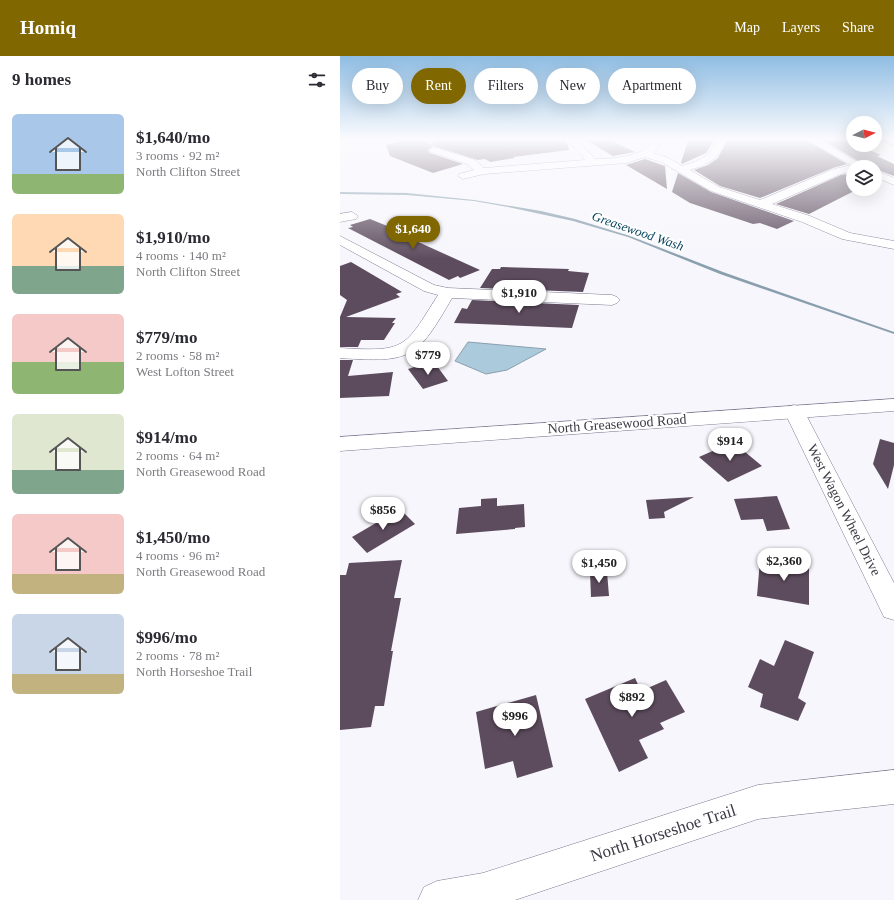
<!DOCTYPE html>
<meta charset="utf-8">
<style>
body{margin:0;font-family:Georgia,serif;background:#f2f2f3;color:#2b2b33;height:100vh;display:flex;flex-direction:column;font-size:15px;white-space:nowrap}
*{box-sizing:border-box;margin:0}
p{font-size:13px;color:#7c7c81}
.icon{flex:none;width:22px;height:22px;fill:none;stroke:currentColor;stroke-width:2;stroke-linecap:round;stroke-linejoin:round}
.map{position:relative;flex:1;overflow:hidden}
.drawer{display:flex;flex-direction:column;background:#fff;width:340px}
.drawer>*{flex:none}
.guide{position:absolute;left:12px;top:12px;width:380px;height:36px;display:flex;gap:8px}
.needle{width:26px;rotate:84deg}
.buttons{position:absolute;left:506px;top:60px;display:grid;gap:8px}
.buttons a{display:grid;place-items:center;width:36px;height:36px;border-radius:50%;background:#fff;box-shadow:0 4px 16px #0002;font-size:20px}
.price{position:absolute;translate:-50% -34px;padding:0 9px;border-radius:14px;background:#fff;color:#222;font-size:13px;line-height:26px;filter:drop-shadow(0 1px 2px #0008)}
.price::after{content:'';position:absolute;left:50%;top:24px;width:12px;height:9px;margin-left:-6px;background:inherit;clip-path:polygon(0 0,100% 0,50% 100%)}
.price.active{background:#806700;color:#fff}
ul{padding:0;list-style:none}
li{display:flex;align-items:center;gap:12px;height:100px;padding:0 12px}
li span{display:grid;place-items:center;flex:none;width:112px;height:80px;border-radius:6px;color:#555}
li>.icon{margin-inline-start:auto}
span .icon{width:48px;height:48px;fill:#fffc;stroke-width:1}
li b{font-size:17px}
h2{display:flex;justify-content:space-between;align-items:center;height:48px;padding:0 12px;font-size:17px}
.tag{padding:0 14px;border-radius:18px;background:#fff;box-shadow:0 4px 16px #0002;font-size:14px;line-height:36px}
.tag.active{background:#806700;color:#fff}
header{display:flex;align-items:center;gap:24px;box-sizing:border-box;height:56px;padding:0 20px;background:#806700;color:#fff}
header strong{font-size:19px}
nav{display:flex;gap:22px;margin-inline-start:auto;font-size:14px}
main{display:flex;flex:1;min-height:0}
.map>svg:first-child{display:block}
.water{fill:#abcadb;stroke:#8a9fae}
.lines{fill:none;stroke-linecap:round;stroke-linejoin:round}
.stream{fill:#8a9fae;fill-rule:evenodd}
.building{fill:#5d4c5e}
.street-casing{stroke:#7b778f;stroke-width:1}
.secondary-casing{stroke:#7b778f;stroke-width:1}
.street{fill:#fff;fill-rule:evenodd}
.secondary{fill:#fff;fill-rule:evenodd}
.labels{text-anchor:middle;dominant-baseline:central;stroke-width:4;stroke-linejoin:round;paint-order:stroke}
.far-water-label{font-size:13px;font-style:italic;fill:#003f58;stroke:#fff}
.street-label{font-size:14px;fill:#3c3a44;stroke:#fff}
.near-street-label{font-size:17px;fill:#3c3a44;stroke:#fff}
</style>
<header>
<strong>Homiq</strong>
<nav><a>Map</a><a>Layers</a><a>Share</a></nav>
</header>
<main>
<section class="drawer">
<h2>9 homes<svg class="icon" aria-label="filters" viewBox="0 0 24 24"><path d="M4 7h16M4 17h16"/><circle cx="9" cy="7" r="2"/><circle cx="15" cy="17" r="2"/></svg></h2>
<ul>
<li><span style="background:linear-gradient(#a9c7e8 75%,#8fb573 0)"><svg class="icon" aria-label="home" viewBox="0 0 24 24"><path d="M3 11l9-7 9 7M6 9v11h12V9"/></svg></span><div><b>$1,640/mo</b><p>3 rooms · 92 m²</p><p>North Clifton Street</p></div></li>
<li><span style="background:linear-gradient(#ffd9b3 65%,#7fa58c 0)"><svg class="icon" aria-label="home" viewBox="0 0 24 24"><path d="M3 11l9-7 9 7M6 9v11h12V9"/></svg></span><div><b>$1,910/mo</b><p>4 rooms · 140 m²</p><p>North Clifton Street</p></div></li>
<li><span style="background:linear-gradient(#f6c9c9 60%,#8fb573 0)"><svg class="icon" aria-label="home" viewBox="0 0 24 24"><path d="M3 11l9-7 9 7M6 9v11h12V9"/></svg></span><div><b>$779/mo</b><p>2 rooms · 58 m²</p><p>West Lofton Street</p></div></li>
<li><span style="background:linear-gradient(#dfe7d0 70%,#7fa58c 0)"><svg class="icon" aria-label="home" viewBox="0 0 24 24"><path d="M3 11l9-7 9 7M6 9v11h12V9"/></svg></span><div><b>$914/mo</b><p>2 rooms · 64 m²</p><p>North Greasewood Road</p></div></li>
<li><span style="background:linear-gradient(#f6c9c9 75%,#c2b280 0)"><svg class="icon" aria-label="home" viewBox="0 0 24 24"><path d="M3 11l9-7 9 7M6 9v11h12V9"/></svg></span><div><b>$1,450/mo</b><p>4 rooms · 96 m²</p><p>North Greasewood Road</p></div></li>
<li><span style="background:linear-gradient(#c9d6e8 75%,#c2b280 0)"><svg class="icon" aria-label="home" viewBox="0 0 24 24"><path d="M3 11l9-7 9 7M6 9v11h12V9"/></svg></span><div><b>$996/mo</b><p>2 rooms · 78 m²</p><p>North Horseshoe Trail</p></div></li>
</ul>
</section>
<div class="map">
<svg width="554" height="844" viewBox="0 0 554 844">
<rect width="100%" height="100%" fill="#f7f6fc"/>
<polygon class="water" points="128,286 206,293 167,314 146,318 115,305"/>
<g class="lines">
<g class="stream">
<polygon points="539,84 543,84 554,89 554,91"/>
<polygon points="0,136 67,137 134,144 201,155 235,163 290,180 383,216 554,276 554,278 380,218 288,181 233,165 168,151 134,145 67,139 0,138"/>
</g>
</g>
<g class="building">
<polygon points="65,84 81,84 91,88 96,84 223,84 228,89 229,94 173,101 175,102 150,106 145,103 138,104 93,90 88,94 90,97 123,108 93,117 50,100 46,89"/>
<polygon points="246,84 270,84 295,96 273,100"/>
<polygon points="348,84 374,84 366,97 342,108 341,107"/>
<polygon points="387,84 466,84 507,108 493,112 420,142 380,130 354,114 368,109 378,102"/>
<polygon points="483,84 508,84 513,87 513,89 518,89 541,99 537,100 554,108 554,120 535,113 535,111 528,111"/>
<polygon points="305,103 325,110 327,133 286,109"/>
<polygon points="338,117 371,136 454,165 437,173 420,167 413,168 350,147 332,136"/>
<polygon points="513,117 513,133 518,133 469,158 436,148 501,119"/>
<polygon points="30,163 57,174 54,175 140,214 120,222 118,220 109,224 8,172 13,171 10,169"/>
<polygon points="11,206 62,236 56,238 60,241 6,261 56,262 52,267 55,267 44,284 21,284 18,291 0,291 0,261 7,244 0,239 0,210"/>
<polygon points="161,211 229,213 228,215 249,217 243,236 140,232 152,213 160,213"/>
<polygon points="132,244 239,249 232,272 114,267 122,252 127,253"/>
<polygon points="0,304 13,304 8,320 53,316 49,340 0,342"/>
<polygon points="84,308 88,313 97,310 108,325 83,333 68,313"/>
<polygon points="540,383 554,387 554,409 548,433 533,408"/>
<polygon points="393,386 422,410 388,426 359,401"/>
<polygon points="437,440 450,473 427,475 423,463 401,464 394,443"/>
<polygon points="354,441 324,456 325,462 309,463 306,444"/>
<polygon points="157,442 157,450 184,448 185,471 175,472 175,473 116,478 119,452 141,450 141,443"/>
<polygon points="60,453 75,468 27,497 12,481"/>
<polygon points="62,504 54,542 61,542 51,595 53,595 44,650 35,650 31,671 0,674 0,519 6,519 9,507"/>
<polygon points="420,504 469,512 469,549 417,540"/>
<polygon points="250,516 267,516 269,540 251,541"/>
<polygon points="445,584 474,596 458,642 466,647 458,665 420,651 423,638 408,631 420,603 434,610"/>
<polygon points="295,622 301,635 326,624 345,656 320,667 324,673 299,684 308,702 279,716 245,643"/>
<polygon points="196,639 213,711 177,722 173,705 145,713 136,656"/>
</g>
<g class="lines">
<defs>
<g id="street">
<path d="M224 84C239 84 245 91 255 103 276 102 300 102 315 84H324L313 97 329 102 342 110C357 105 372 101 376 84H386C381 103 366 109 350 114L379 131 420 144 494 113 511 109 467 84H479L527 111H513V115L501 118 432 148 470 160 510 177 554 185V193L502 183 462 166 371 135 321 106 305 101 286 107 144 118 123 123 118 120 119 118 134 114 127 108 91 96 89 94 94 91 135 104 144 112 245 104 239 95Z"/>
<polygon points="535,114 554,122 554,129 535,121"/>
<polygon points="12,156 18,160 16,163 0,166 0,158"/>
<path d="M0 180 94 229 108 232 272 239 277 241 280 244 277 247 272 249 112 242C77 303 71 307 0 302V292C66 296 64 293 98 239L84 235 0 189Z"/>
<polygon points="454,349 461,351 464,355 554,527 554,564 544,561 444,355 447,351"/>
<polygon points="554,714 554,748 418,763 175,844 78,844 84,831 97,825 143,817 418,729"/>
</g>
<polygon id="secondary" points="554,343 554,355 0,395 0,381"/>
</defs>
<use href="#street" class="street-casing"/>
<use href="#secondary" class="secondary-casing"/>
<use href="#street" class="street"/>
<use href="#secondary" class="secondary"/>
</g>
<linearGradient id="sky" x2="0" y2="1"><stop stop-color="#8fbde3"/><stop offset="0.41" stop-color="#fbfbfe"/><stop offset="1" stop-color="#fbfbfe" stop-opacity="0"/></linearGradient>
<rect width="554" height="203" fill="url(#sky)"/>
<g class="labels">
<g class="far-water-label">
<text transform="translate(298 175) rotate(19)">Greasewood Wash</text>
</g>
<g class="street-label">
<text transform="translate(277 368) rotate(-4)">North Greasewood Road</text>
<text transform="translate(504 454) rotate(63)">West Wagon Wheel Drive</text>
</g>
<g class="near-street-label">
<text transform="translate(323 777) rotate(-18)">North Horseshoe Trail</text>
</g>
</g>
</svg>
<div class="buttons">
<a><svg class="needle" viewBox="-14 -14 28 28"><path d="M0-13l5 13h-10z" fill="#e53935"/><path d="M0 13l5-13h-10z" fill="#7c7c81"/></svg></a>
<a><svg class="icon" aria-label="layers" viewBox="0 0 24 24"><path d="M12 4l9 5-9 5-9-5zM3 14l9 5 9-5"/></svg></a>
</div>
<b class="price active" style="left:73px;top:194px">$1,640</b>
<b class="price" style="left:179px;top:258px">$1,910</b>
<b class="price" style="left:88px;top:320px">$779</b>
<b class="price" style="left:390px;top:406px">$914</b>
<b class="price" style="left:43px;top:475px">$856</b>
<b class="price" style="left:444px;top:526px">$2,360</b>
<b class="price" style="left:259px;top:528px">$1,450</b>
<b class="price" style="left:292px;top:662px">$892</b>
<b class="price" style="left:175px;top:681px">$996</b>
<div class="guide">
<a class="tag">Buy</a>
<a class="tag active">Rent</a>
<a class="tag">Filters</a>
<a class="tag">New</a>
<a class="tag">Apartment</a>
</div>
</div>
</main>
